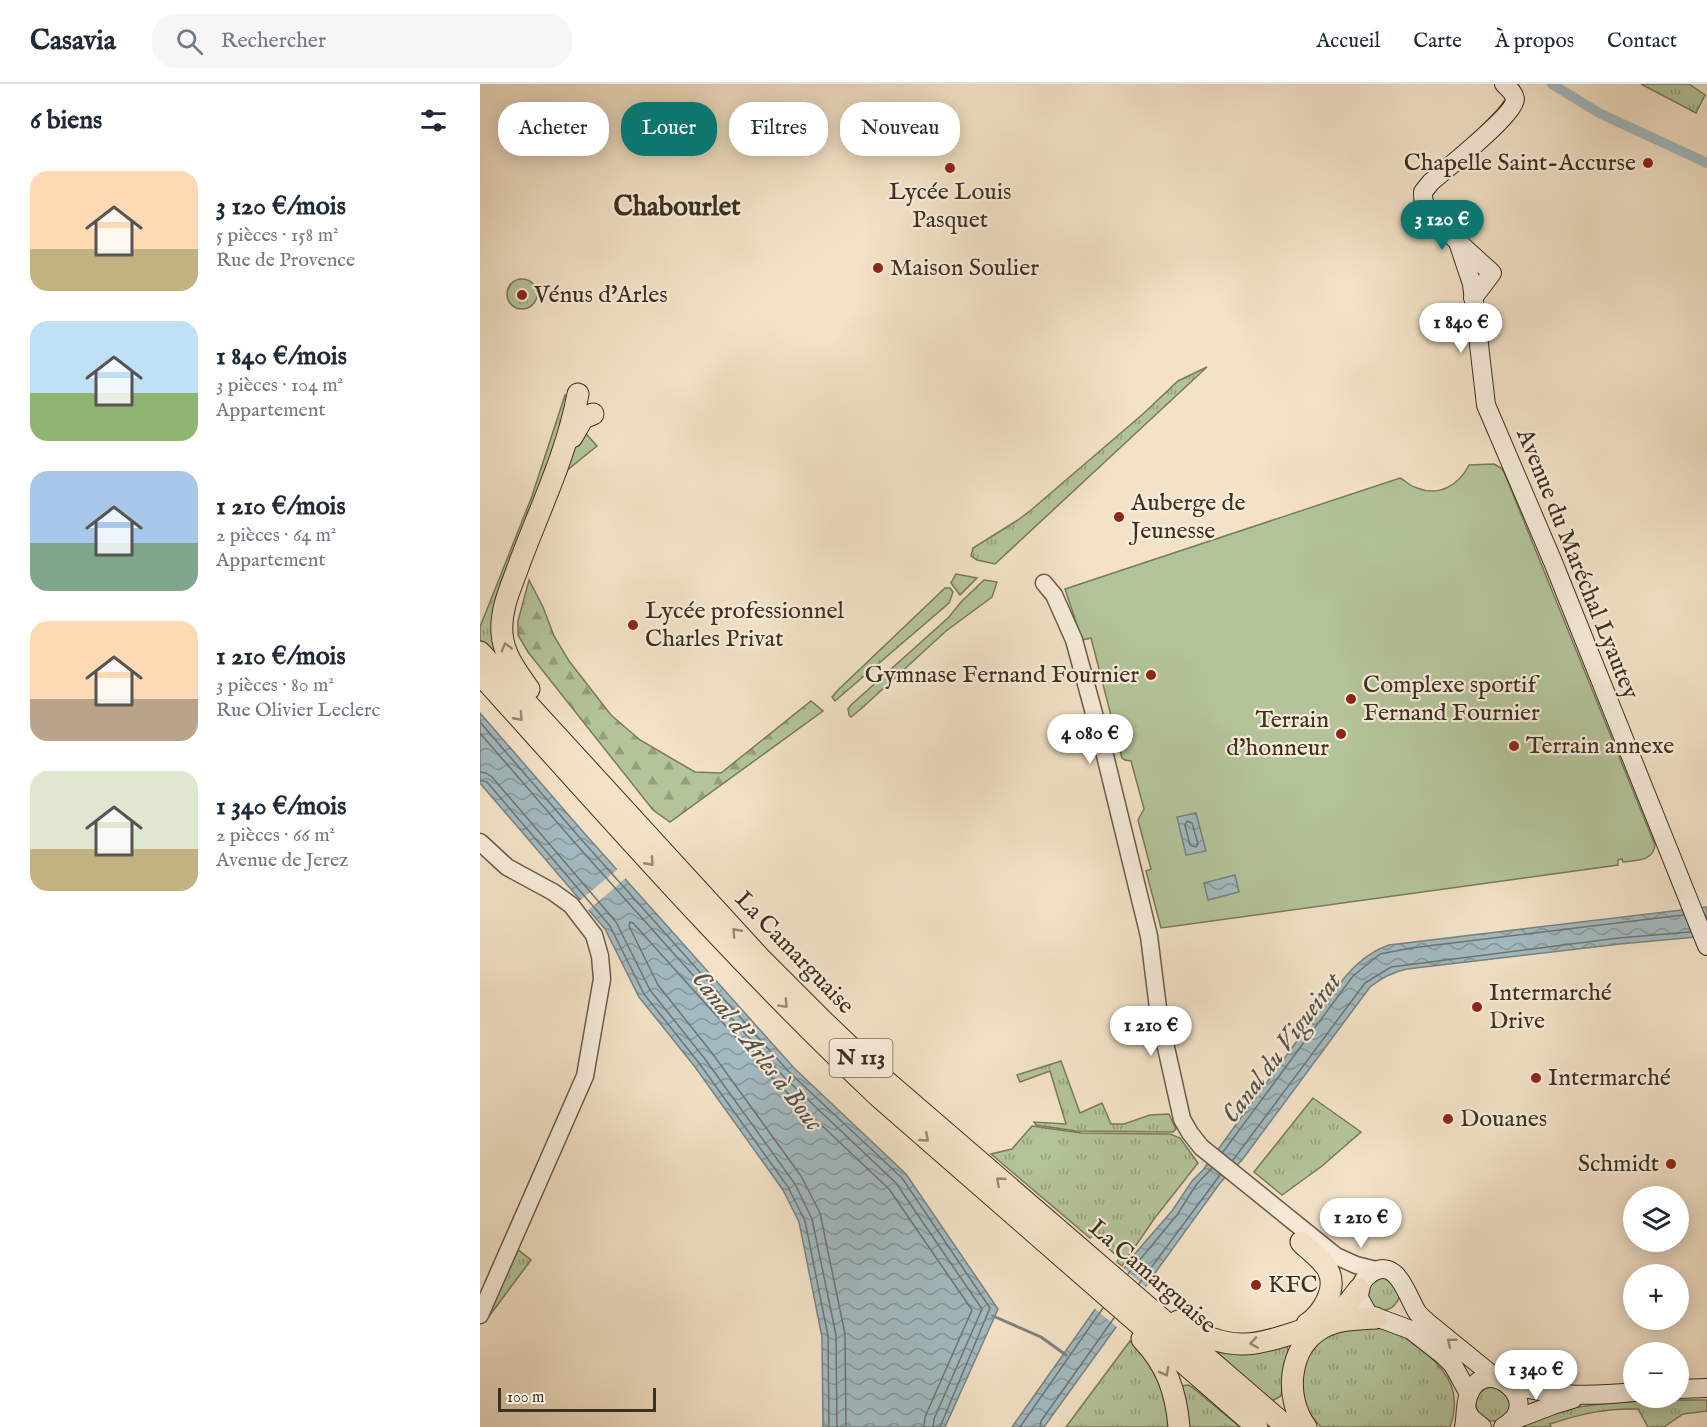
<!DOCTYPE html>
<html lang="fr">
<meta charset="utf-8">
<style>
body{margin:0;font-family:"IM FELL English",serif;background:#f6f6f7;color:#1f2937;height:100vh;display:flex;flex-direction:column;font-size:22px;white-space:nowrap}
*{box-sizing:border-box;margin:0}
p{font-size:20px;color:#747a83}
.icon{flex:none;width:33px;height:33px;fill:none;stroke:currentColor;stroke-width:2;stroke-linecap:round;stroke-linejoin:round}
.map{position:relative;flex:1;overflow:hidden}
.details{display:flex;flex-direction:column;background:#fff;width:480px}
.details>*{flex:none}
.guide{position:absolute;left:18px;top:18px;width:570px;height:54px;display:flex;gap:12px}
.controls{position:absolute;left:1143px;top:1102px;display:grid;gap:12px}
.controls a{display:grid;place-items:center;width:66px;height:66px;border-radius:50%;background:#fff;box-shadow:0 3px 15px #0003;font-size:30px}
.scale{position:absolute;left:18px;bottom:15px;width:158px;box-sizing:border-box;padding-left:6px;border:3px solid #3c3021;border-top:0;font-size:16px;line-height:21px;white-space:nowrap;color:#3c3021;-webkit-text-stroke:4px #f7ecdb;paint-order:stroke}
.price{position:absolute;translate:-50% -51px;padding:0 14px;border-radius:21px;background:#fff;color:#222;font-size:20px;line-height:39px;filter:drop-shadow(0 2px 3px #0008)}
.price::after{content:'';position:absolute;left:50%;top:36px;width:18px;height:14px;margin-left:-9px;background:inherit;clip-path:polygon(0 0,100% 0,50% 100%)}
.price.current{background:#0f766e;color:#fff}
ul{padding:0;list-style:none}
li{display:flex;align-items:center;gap:18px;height:150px;padding:0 30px}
li span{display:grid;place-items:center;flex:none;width:168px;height:120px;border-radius:18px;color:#555}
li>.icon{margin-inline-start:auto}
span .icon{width:72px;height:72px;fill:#fffc;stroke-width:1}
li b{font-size:26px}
h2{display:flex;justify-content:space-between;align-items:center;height:72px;padding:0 30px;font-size:26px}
.chip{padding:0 21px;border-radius:24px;background:#fff;box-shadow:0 3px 15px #0003;font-size:21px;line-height:54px}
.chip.current{background:#0f766e;color:#fff}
header{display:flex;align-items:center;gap:36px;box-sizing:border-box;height:84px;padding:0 30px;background:#fff;border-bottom:2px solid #e0e1e3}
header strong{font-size:28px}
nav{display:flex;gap:33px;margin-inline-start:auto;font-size:21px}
.search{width:420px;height:54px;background:#f6f6f7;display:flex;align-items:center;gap:15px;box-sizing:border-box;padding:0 21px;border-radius:24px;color:#747a83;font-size:22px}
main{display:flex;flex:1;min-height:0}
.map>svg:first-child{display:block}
.grass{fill:url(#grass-tufts);stroke:#787a5e;stroke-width:1.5}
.forest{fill:url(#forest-firs);stroke:#787a5e;stroke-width:1.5}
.pitch{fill:#b4c49a;stroke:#787a5e;stroke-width:1.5}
.water{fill:url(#water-waves);stroke:#798381;stroke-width:1.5}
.pier{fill:#f3e2c7}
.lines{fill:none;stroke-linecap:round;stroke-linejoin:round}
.shore{stroke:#6f7571;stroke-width:1.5}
.stream{stroke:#798381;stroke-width:3}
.canal{stroke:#a2bac1;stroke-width:10}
.tertiary-casing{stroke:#6a5c4a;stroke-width:19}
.secondary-casing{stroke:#3c3021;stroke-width:20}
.trunk-casing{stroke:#3c3021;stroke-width:23}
.tertiary{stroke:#f7ecdb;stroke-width:16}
.secondary{stroke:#f7ecdb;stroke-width:18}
.trunk{stroke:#f3e2c7;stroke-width:21}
.oneway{stroke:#988974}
.oneway2{stroke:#9a8e7e}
.poi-dot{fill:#8f2418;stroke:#f7ecdb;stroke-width:2}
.labels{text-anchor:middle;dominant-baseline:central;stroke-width:4.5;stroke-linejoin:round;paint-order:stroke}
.shield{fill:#f7ecdb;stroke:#746859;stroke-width:1.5}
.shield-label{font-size:22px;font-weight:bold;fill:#3c3021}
.poi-label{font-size:24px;fill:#3c3021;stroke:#f7ecdb;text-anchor:start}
.street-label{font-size:24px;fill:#3c3021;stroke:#f7ecdb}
.water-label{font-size:26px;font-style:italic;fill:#565249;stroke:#f7ecdb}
.quarter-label{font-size:27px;font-weight:bold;fill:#3c3021;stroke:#f7ecdb}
</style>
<header>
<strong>Casavia</strong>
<div class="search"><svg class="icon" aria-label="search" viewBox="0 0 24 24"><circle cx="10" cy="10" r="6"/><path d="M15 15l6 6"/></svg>Rechercher</div>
<nav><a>Accueil</a><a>Carte</a><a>À propos</a><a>Contact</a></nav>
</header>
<main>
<section class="details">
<h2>6 biens<svg class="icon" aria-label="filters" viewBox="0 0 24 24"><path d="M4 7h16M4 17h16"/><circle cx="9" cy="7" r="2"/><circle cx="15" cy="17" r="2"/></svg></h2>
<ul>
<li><span style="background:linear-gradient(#ffd9b3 65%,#c2b280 0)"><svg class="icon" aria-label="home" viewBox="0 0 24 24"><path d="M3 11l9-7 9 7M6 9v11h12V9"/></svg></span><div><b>3 120 €/mois</b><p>5 pièces · 158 m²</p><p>Rue de Provence</p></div></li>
<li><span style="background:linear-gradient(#bfe0f5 60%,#8fb573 0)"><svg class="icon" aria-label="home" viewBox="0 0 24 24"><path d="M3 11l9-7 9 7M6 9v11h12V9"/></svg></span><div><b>1 840 €/mois</b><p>3 pièces · 104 m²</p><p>Appartement</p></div></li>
<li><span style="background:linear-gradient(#a9c7e8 60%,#7fa58c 0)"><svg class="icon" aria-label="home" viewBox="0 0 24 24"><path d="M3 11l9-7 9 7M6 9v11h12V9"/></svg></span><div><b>1 210 €/mois</b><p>2 pièces · 64 m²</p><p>Appartement</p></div></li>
<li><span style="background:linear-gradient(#ffd9b3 65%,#b9a48a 0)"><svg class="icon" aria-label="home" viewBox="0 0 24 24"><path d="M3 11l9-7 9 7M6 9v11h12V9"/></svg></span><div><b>1 210 €/mois</b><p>3 pièces · 80 m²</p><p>Rue Olivier Leclerc</p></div></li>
<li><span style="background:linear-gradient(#dfe7d0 65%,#c2b280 0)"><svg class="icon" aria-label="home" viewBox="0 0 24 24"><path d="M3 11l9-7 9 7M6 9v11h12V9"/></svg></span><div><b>1 340 €/mois</b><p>2 pièces · 66 m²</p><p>Avenue de Jerez</p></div></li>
</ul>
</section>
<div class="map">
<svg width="1227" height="1343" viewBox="0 0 1227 1343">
<defs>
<pattern id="grass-tufts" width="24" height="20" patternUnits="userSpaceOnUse" patternTransform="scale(1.5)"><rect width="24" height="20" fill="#b4c49a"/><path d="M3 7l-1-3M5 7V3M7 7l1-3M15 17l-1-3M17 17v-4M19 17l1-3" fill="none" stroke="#94a07d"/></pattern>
<pattern id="forest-firs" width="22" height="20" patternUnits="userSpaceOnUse" patternTransform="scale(1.5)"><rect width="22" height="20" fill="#b4c49a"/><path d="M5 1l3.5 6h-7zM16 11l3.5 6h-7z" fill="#94a07d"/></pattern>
<pattern id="water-waves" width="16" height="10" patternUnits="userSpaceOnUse" patternTransform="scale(1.5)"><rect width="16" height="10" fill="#a2bac1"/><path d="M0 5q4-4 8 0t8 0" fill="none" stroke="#85989c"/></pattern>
</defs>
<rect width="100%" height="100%" fill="#f3e2c7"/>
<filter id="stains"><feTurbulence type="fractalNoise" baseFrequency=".00333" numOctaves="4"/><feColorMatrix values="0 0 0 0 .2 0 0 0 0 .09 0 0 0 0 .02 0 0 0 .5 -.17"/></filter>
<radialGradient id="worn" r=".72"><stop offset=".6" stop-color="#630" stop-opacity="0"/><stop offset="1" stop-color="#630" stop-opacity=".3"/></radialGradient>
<g class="grass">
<polygon points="1161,0 1209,0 1225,11 1216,29"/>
<circle cx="42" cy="210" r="15"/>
<polygon points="727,283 515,480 497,476 491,472 493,464 538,436 551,426 663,330 698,297"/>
<polygon points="85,311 90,318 31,491 30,588 0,559 0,543 52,412"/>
<polygon points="100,343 117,362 86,387"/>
<polygon points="476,490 497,494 480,511 471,499"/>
<polygon points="504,496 517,498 512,513 466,547 382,624 371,633 369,631 368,625 371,621 469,533 481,518"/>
<polygon points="465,504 470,504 473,508 469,519 355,617 352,613 358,606"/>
<polygon points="581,977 600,1029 622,1019 631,1040 644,1040 670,1031 689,1030 696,1045 693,1048 596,1047 556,1041 554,1038 586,1040 570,987 540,998 537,991"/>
<polygon points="833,1014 881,1048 842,1082 802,1111 774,1088"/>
<polygon points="552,1042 601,1049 690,1050 700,1054 718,1079 674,1135 642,1182 637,1178 639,1174 614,1151 610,1154 511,1070 532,1065"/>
<polygon points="37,1165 51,1176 10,1231 9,1229"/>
<path d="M909 1192 920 1212C914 1227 905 1228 891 1225L883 1202 886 1197Z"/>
<path d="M888 1241C903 1245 919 1248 932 1257 938 1260 942 1265 946 1269 971 1291 981 1311 970 1343H841L822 1322V1276L839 1255 860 1244Z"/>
<path d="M650 1257C655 1262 663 1267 668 1274 680 1292 687 1321 689 1343H586Z"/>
<path d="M807 1260 808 1268 801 1312 792 1317 731 1263C759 1269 780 1272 807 1260Z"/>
<polygon points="708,1301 712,1303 760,1343 707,1343 701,1302"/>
<circle cx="1013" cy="1320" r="17"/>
<path d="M1188 1316H1227V1327L1203 1330 1184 1343H1168L1158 1325C1125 1324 1101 1330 1070 1340L1071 1343H1040L1082 1325 1137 1318Z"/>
</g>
<polygon class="forest" points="49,496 63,523 74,552 89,577 131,631 160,656 215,688 241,689 331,617 343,627 190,738 173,726 48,568 38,551 38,537"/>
<path class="pitch" d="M1014 380 1021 384 1024 388 1175 761C1173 778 1156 776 1143 778L1142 775 1138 776V781L681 844 666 787 671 785 658 736 664 725 651 677 645 676 642 674 611 554 602 556 585 505 920 394C926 397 930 402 937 404 959 413 979 401 989 381Z"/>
<g class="water">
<polygon points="0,629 105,750 314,984 426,1090 518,1225 465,1343 343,1343 342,1253 319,1138 303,1106 215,983 159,913 125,845 0,699"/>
<polygon points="716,729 726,767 706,771 697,733"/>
<polygon points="755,791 759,808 728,816 724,799"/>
<path d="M1227 823V852L1140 860 927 885C912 888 902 894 890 903L762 1076 740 1099 564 1343H532L652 1173 692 1127 712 1097 723 1086 849 913C866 891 882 870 909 861Z"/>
</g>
<g class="pier">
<polygon points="139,784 147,793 106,828 98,818"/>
<polygon points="642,1183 667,1204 638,1244 613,1223"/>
</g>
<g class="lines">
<g class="shore">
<polyline points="0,638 100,754 309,988 422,1094 510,1224 460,1343"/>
<polyline points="0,649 95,759 304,993 416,1099 502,1225 454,1335 453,1343"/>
<polyline points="0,688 6,689 12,693 136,838 170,906 225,975 315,1100 332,1135 356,1251 357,1343"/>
<polyline points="0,696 7,698 130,842 164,910 219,979 308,1103 325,1137 348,1252 349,1343"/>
<polygon points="707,737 712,739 718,760 716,763 710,761 705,741"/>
<polyline points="743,1068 873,892 900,870 931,864 1203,831"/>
<polyline points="753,1076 885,899 911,883 1139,854 1210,848"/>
<polyline points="648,1190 697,1131 716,1101 732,1084"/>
<polyline points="659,1200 740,1091"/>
<polyline points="366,1343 365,1250 340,1129 321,1092 232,969 178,901 149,842 150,838 153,839 298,1000 409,1105 492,1226 445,1333 444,1343"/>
<polyline points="540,1343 623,1224"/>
<polyline points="560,1343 561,1337 634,1234"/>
</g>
<polyline class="stream" points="513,1232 561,1253 586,1271"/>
<polyline class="canal" points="1072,0 1119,29 1227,79"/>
<defs>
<g id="tertiary">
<polyline points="564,499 574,511 594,556 621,655 669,852 679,932 702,1035 710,1049 721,1063 856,1172 876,1181 896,1186"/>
<polyline points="0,758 27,783 73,808 91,821 114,851 120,872 122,895 105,992 0,1231"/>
</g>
<g id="secondary">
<polyline points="978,158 992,200 1006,321 1073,478 1227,862"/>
<path d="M993 214 1012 189C998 176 949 134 944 118 943 115 943 112 943 108L951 98C965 86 1035 30 1035 15 1034 8 1028 4 1024 0"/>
<path d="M1030 1301C1077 1312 1105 1313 1154 1308"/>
<polyline points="1198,1305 1227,1304"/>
<path d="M989 1310 973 1281 963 1271 931 1246 888 1230 879 1214C879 1204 881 1196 890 1190 917 1171 927 1212 937 1228 939 1231 944 1235 947 1238L1017 1295"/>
<polyline points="987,1327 991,1334 1002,1343"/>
<polyline points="1031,1337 1073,1321 1093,1315"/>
<path d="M984 1343C986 1333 985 1319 989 1310 1006 1268 1067 1319 1023 1343"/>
</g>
<g id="trunk">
<polyline points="92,353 103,334 113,330"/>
<polyline points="0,568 282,876 341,935 407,998 807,1343"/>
<path d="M0 590C130 734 257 879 398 1012L777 1343"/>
<path d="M49 605C37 588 23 570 22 549 20 524 32 501 40 478 61 422 87 369 98 310"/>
<path d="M821 1158C830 1167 842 1175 848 1186 858 1205 842 1230 827 1240"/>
<path d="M698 1237C717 1250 738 1260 762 1260 783 1261 836 1243 854 1232 864 1226 872 1214 879 1205"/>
<path d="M662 1255C687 1281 696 1308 699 1343"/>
<path d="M826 1343C804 1314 808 1263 842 1244 858 1235 878 1235 896 1234"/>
</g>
</defs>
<use href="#tertiary" class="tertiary-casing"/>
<use href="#secondary" class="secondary-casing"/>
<use href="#trunk" class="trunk-casing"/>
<use href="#tertiary" class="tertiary"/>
<use href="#secondary" class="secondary"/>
<use href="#trunk" class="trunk"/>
</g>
<defs><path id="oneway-chevron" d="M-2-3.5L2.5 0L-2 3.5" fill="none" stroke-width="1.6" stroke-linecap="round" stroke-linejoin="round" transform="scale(1.5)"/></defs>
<g class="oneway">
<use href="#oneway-chevron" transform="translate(26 563) rotate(-106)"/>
<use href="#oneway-chevron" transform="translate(39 633) rotate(48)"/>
<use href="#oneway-chevron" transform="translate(170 778) rotate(48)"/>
<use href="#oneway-chevron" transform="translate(256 848) rotate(-132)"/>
<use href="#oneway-chevron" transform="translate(304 920) rotate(46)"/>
<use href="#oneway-chevron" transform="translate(445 1054) rotate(41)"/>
<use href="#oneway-chevron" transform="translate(520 1097) rotate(-139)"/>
<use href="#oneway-chevron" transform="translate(774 1259) rotate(171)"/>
<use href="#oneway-chevron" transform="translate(685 1288) rotate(62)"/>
</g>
<use class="oneway2" href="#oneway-chevron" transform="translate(971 1258) rotate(-141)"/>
<g class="poi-dot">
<circle cx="1168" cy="79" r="6"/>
<circle cx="470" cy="84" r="6"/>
<circle cx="398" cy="184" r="6"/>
<circle cx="42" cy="211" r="6"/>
<circle cx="639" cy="433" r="6"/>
<circle cx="153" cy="541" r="6"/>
<circle cx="671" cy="591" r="6"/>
<circle cx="871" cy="615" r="6"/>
<circle cx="861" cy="650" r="6"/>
<circle cx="1034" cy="662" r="6"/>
<circle cx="997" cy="923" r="6"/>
<circle cx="1056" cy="994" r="6"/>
<circle cx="968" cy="1035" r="6"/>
<circle cx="1191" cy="1080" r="6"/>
<circle cx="776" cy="1201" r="6"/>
</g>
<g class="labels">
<rect class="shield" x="349.5" y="955" width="63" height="38" rx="4.5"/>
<g class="shield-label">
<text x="381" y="974">N 113</text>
</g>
<g class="poi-label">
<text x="1156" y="79" text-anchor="end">Chapelle Saint-Accurse</text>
<text x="470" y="108" text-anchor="middle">Lycée Louis<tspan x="470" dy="28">Pasquet</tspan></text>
<text x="410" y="184">Maison Soulier</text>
<text x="54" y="211">Vénus d'Arles</text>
<text x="651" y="419">Auberge de<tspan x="651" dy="28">Jeunesse</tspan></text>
<text x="165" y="527">Lycée professionnel<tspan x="165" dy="28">Charles Privat</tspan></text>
<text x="659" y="591" text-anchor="end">Gymnase Fernand Fournier</text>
<text x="883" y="601">Complexe sportif<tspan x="883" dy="28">Fernand Fournier</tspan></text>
<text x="849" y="636" text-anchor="end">Terrain<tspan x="849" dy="28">d'honneur</tspan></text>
<text x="1046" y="662">Terrain annexe</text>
<text x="1009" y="909">Intermarché<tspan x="1009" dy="28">Drive</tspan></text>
<text x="1068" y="994">Intermarché</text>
<text x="980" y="1035">Douanes</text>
<text x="1179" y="1080" text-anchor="end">Schmidt</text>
<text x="788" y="1201">KFC</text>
</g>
<g class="street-label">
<text transform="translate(1097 480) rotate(68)">Avenue du Maréchal Lyautey</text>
<text transform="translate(314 869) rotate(46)">La Camarguaise</text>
<text transform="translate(672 1193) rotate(41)">La Camarguaise</text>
</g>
<g class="water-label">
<text transform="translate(802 964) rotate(-53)">Canal du Vigueirat</text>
<text transform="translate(277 967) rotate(52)">Canal d'Arles à Bouc</text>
</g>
<g class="quarter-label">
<text x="197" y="124">Chabourlet</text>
</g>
</g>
<rect width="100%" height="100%" filter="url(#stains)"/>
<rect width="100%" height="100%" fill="url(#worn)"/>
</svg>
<div class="controls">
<a><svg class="icon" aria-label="layers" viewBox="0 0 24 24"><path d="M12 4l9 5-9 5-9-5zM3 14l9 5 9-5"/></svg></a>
<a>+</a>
<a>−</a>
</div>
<div class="scale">100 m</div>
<b class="price current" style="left:962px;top:167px">3 120 €</b>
<b class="price" style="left:981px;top:270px">1 840 €</b>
<b class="price" style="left:610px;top:681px">4 080 €</b>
<b class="price" style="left:671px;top:973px">1 210 €</b>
<b class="price" style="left:881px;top:1165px">1 210 €</b>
<b class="price" style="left:1056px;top:1317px">1 340 €</b>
<div class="guide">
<a class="chip">Acheter</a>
<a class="chip current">Louer</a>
<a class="chip">Filtres</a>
<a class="chip">Nouveau</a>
</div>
</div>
</main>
